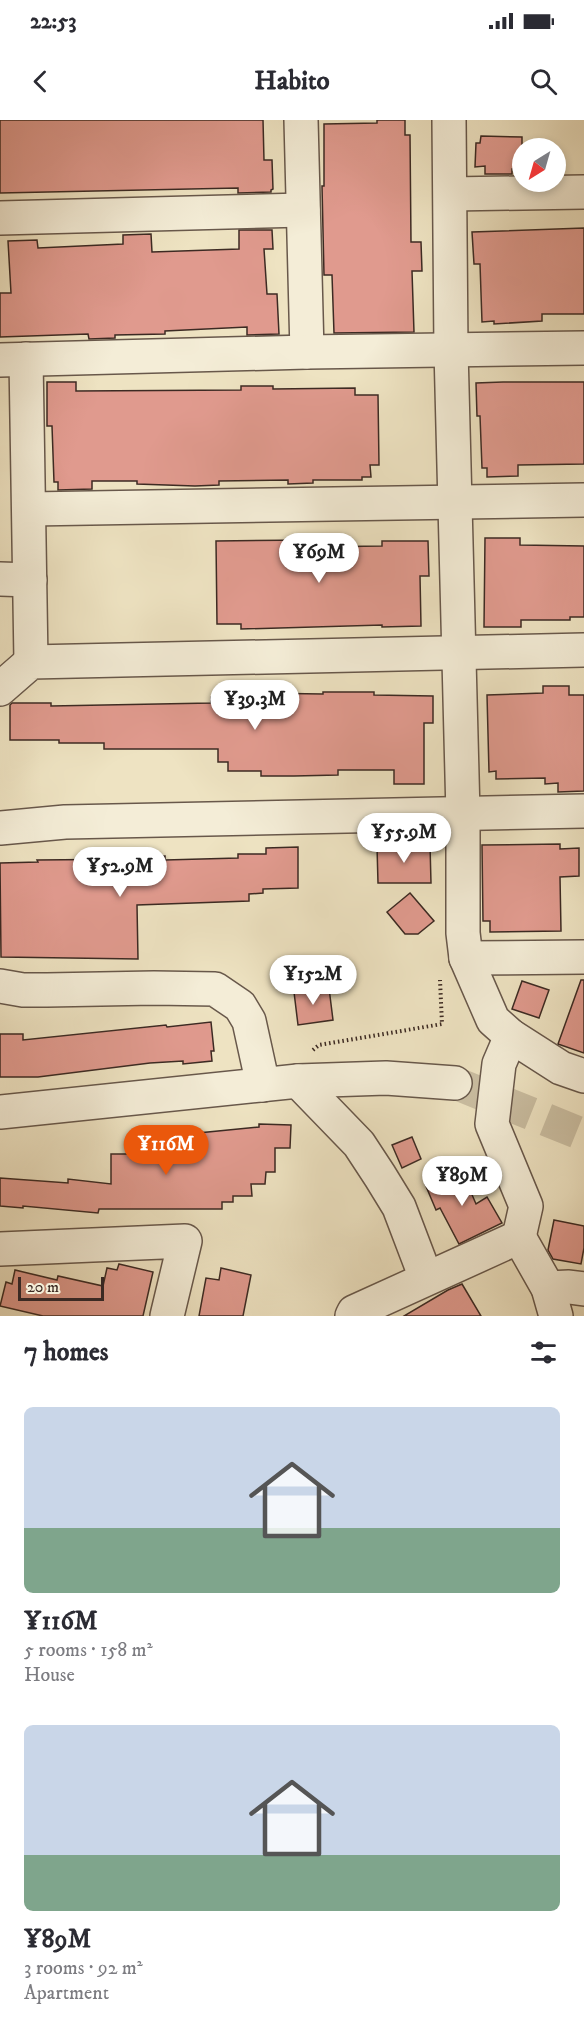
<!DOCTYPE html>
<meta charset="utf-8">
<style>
body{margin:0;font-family:"IM FELL DW Pica",serif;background:#f2f2f3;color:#2b2b33;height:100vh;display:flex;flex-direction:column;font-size:22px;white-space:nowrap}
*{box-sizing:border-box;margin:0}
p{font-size:20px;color:#7c7c81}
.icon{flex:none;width:33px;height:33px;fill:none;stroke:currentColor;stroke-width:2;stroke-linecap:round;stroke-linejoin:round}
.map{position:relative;height:1196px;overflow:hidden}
.panel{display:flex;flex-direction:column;background:#fff;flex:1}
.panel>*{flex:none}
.needle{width:39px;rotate:217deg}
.buttons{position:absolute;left:512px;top:18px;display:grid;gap:12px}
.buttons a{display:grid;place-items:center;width:54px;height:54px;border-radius:50%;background:#fff;box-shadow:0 3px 9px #0003;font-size:30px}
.scale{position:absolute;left:18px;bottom:15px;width:86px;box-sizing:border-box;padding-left:6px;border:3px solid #3c2a23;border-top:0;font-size:16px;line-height:21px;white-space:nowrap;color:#3c2a23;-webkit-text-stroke:4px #f4edd7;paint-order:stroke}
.price{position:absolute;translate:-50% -51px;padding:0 14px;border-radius:21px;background:#fff;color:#222;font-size:20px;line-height:39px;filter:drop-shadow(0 2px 3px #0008)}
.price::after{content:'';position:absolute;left:50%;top:36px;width:18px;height:14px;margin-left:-9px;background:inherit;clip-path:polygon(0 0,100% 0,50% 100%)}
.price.current{background:#ea580c;color:#fff}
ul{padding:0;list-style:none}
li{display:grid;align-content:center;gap:12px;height:318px;padding:0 24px}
li span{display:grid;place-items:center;height:186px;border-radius:9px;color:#555}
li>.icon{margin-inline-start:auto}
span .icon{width:108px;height:108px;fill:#fffc;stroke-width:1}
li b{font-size:26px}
h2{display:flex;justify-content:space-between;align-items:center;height:72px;padding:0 24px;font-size:26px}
.status{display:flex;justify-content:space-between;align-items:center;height:42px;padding:0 30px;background:#fff;direction:ltr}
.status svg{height:16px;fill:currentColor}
header{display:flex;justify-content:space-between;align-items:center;height:78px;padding:0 24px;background:#fff;font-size:27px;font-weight:800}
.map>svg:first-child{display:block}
.building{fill:#e09a8e;stroke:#3c2a23;stroke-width:1.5}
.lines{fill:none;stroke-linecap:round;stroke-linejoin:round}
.minor-tunnel{stroke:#cabea2;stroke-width:33;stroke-dasharray:33 16;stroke-linecap:butt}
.minor-casing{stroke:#68584b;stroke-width:36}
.path{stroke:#3c2a23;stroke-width:4;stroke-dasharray:1.5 3;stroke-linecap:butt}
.minor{stroke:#f4edd7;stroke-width:33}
</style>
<div class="status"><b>22:53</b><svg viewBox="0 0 49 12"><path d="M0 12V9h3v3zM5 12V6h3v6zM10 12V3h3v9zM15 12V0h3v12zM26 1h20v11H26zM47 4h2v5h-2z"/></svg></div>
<header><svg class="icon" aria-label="back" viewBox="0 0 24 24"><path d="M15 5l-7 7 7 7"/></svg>Habito<svg class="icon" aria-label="search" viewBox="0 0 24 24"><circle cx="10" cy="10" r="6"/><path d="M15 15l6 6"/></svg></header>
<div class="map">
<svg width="584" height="1196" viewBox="0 0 584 1196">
<rect width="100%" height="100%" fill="#eee3c2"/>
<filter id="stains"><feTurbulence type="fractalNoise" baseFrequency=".00333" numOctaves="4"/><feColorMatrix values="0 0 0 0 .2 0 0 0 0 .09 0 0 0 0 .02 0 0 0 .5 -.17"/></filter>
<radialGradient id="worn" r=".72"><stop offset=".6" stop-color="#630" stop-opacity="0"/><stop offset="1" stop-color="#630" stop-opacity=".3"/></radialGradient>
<g class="building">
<polygon points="0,0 263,0 264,40 272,40 273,69 271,70 271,72 238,73 238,68 0,73"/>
<polygon points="377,0 405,0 405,15 410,15 411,122 421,122 422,151 412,151 414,212 334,213 332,155 324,155 322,66 324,66 324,4 377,3"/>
<polygon points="481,16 522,17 522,49 512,49 512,54 485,54 485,46 475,47 476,23 480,23"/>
<polygon points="584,108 584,194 542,194 542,201 494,204 494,201 482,202 480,144 474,144 472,112"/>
<polygon points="239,110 272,110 273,129 264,129 267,174 277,174 279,214 247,215 247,207 165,211 165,214 115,215 115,218 89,219 88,214 0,217 0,173 11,173 8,121 37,120 38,128 123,124 123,115 151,114 152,132 239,129"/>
<polygon points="47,262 76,262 76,271 241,270 241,266 273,266 273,269 355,268 355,275 378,275 379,345 370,345 371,357 362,357 362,360 313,360 313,363 288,364 288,360 219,361 219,365 195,366 137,364 137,361 92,361 92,369 58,370 58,362 54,362 52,306 47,306"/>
<polygon points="503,262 584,262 584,344 518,345 518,356 487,357 487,348 482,348 480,296 477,296 476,263"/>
<polygon points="485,418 520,418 520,425 584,426 584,497 570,497 570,500 521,500 521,507 484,507"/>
<polygon points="311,420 311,427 382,426 382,421 428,421 429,456 420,456 421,506 382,507 382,505 241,509 241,504 217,504 216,421"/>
<polygon points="543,566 569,566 569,575 584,575 584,671 558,672 558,663 545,664 545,658 496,659 496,651 489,652 487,575 543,573"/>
<polygon points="323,572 374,572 374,575 433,576 433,603 424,603 424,664 394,664 394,650 338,650 338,655 294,656 261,656 261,651 228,651 228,642 218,642 218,629 104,629 104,623 59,623 59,620 10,620 10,585 12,583 51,583 51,586 211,583 211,577 254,577 254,573 323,574"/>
<polygon points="560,724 560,729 579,728 579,756 560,757 561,811 490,812 490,801 483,801 482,725"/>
<polygon points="430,725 431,763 378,763 377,726"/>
<polygon points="298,727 298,768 263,769 263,773 249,774 249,781 137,785 138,839 1,837 0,743 38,742 37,740 143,739 143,737 165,736 165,740 238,738 238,734 266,734 266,728"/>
<polygon points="410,773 434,801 418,814 405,814 387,792"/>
<polygon points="581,860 584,860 584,933 558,924"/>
<polygon points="522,861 549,870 539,898 512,889"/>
<polygon points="329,868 333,900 298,905 294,872"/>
<polygon points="211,902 214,931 211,931 212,941 183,944 183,941 150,943 38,957 0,957 0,914 23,914 23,920 166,905 167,907"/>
<polygon points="259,1004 291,1005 290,1028 275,1028 275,1052 266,1052 265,1064 251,1064 252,1076 233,1076 233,1082 222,1082 222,1089 99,1089 98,1093 23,1086 23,1088 0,1086 0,1058 68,1063 68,1059 111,1064 111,1034 146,1034 146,1030 189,1030 188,1014 259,1007"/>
<polygon points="412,1017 421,1039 402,1048 392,1025"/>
<polygon points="461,1049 476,1084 487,1077 502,1103 459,1124 440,1088 436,1090 425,1064"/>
<polygon points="554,1100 584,1106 584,1128 581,1144 553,1139 548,1130"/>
<polygon points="119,1144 153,1152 143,1196 43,1196 0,1186 6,1162 12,1164 15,1150 57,1160 58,1156 103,1166 107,1148 117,1150"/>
<polygon points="221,1148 251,1155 243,1196 199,1196 206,1158 219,1160"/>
<polygon points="462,1164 481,1196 404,1196 448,1170"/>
</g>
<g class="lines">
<polyline class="minor-tunnel" points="455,963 584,1015"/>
<defs>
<g id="minor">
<polyline points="301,0 307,232"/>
<polyline points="449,0 451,230 463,694 463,813 466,838 493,900 511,916 561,948 584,956"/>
<polyline points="451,74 584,72"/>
<polyline points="0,98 303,90"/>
<polyline points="26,239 31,542"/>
<polyline points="0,240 307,232 584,228"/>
<polyline points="30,389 584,380"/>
<polyline points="0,459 30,460"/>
<polyline points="0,569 31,542 584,530"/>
<polyline points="0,708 65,702 584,691"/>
<polyline points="466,838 584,837"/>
<polyline points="0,866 23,870 47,870 154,868 215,869 240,886 249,901 263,965"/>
<polyline points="511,916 499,944 492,1004 526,1086 519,1117"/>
<polyline points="298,961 359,1024 380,1056 399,1087 426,1158"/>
<polyline points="0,992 298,961 386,958 455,963"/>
<polyline points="0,1129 185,1121 167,1196"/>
<polyline points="548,1168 569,1167 584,1169"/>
<polyline points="352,1196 354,1192 519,1117 548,1168 556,1196"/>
</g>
</defs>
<use href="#minor" class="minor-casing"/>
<polyline class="path" points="313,930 319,925 442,904 440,860"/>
<use href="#minor" class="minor"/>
</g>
<rect width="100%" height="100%" filter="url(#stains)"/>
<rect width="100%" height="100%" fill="url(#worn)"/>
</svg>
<div class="buttons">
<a><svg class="needle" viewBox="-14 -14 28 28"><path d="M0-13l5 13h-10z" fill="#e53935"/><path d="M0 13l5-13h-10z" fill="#7c7c81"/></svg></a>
</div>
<div class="scale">20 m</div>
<b class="price" style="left:319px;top:464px">¥69M</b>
<b class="price" style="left:255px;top:611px">¥39.3M</b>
<b class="price" style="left:404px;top:744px">¥55.9M</b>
<b class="price" style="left:120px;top:778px">¥52.9M</b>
<b class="price" style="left:313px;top:886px">¥152M</b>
<b class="price current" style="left:166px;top:1056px">¥116M</b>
<b class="price" style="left:462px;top:1087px">¥89M</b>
</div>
<section class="panel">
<h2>7 homes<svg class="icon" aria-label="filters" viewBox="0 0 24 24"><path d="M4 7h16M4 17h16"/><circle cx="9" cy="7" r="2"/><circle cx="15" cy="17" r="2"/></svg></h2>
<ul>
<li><span style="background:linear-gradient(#c9d6e8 65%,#7fa58c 0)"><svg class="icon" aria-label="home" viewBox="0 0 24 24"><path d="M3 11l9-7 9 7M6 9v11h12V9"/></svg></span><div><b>¥116M</b><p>5 rooms · 158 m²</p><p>House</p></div></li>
<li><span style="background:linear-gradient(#c9d6e8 70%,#7fa58c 0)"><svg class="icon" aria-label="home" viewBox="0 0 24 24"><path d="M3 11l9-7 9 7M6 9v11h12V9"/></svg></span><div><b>¥89M</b><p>3 rooms · 92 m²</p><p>Apartment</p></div></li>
</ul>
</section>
